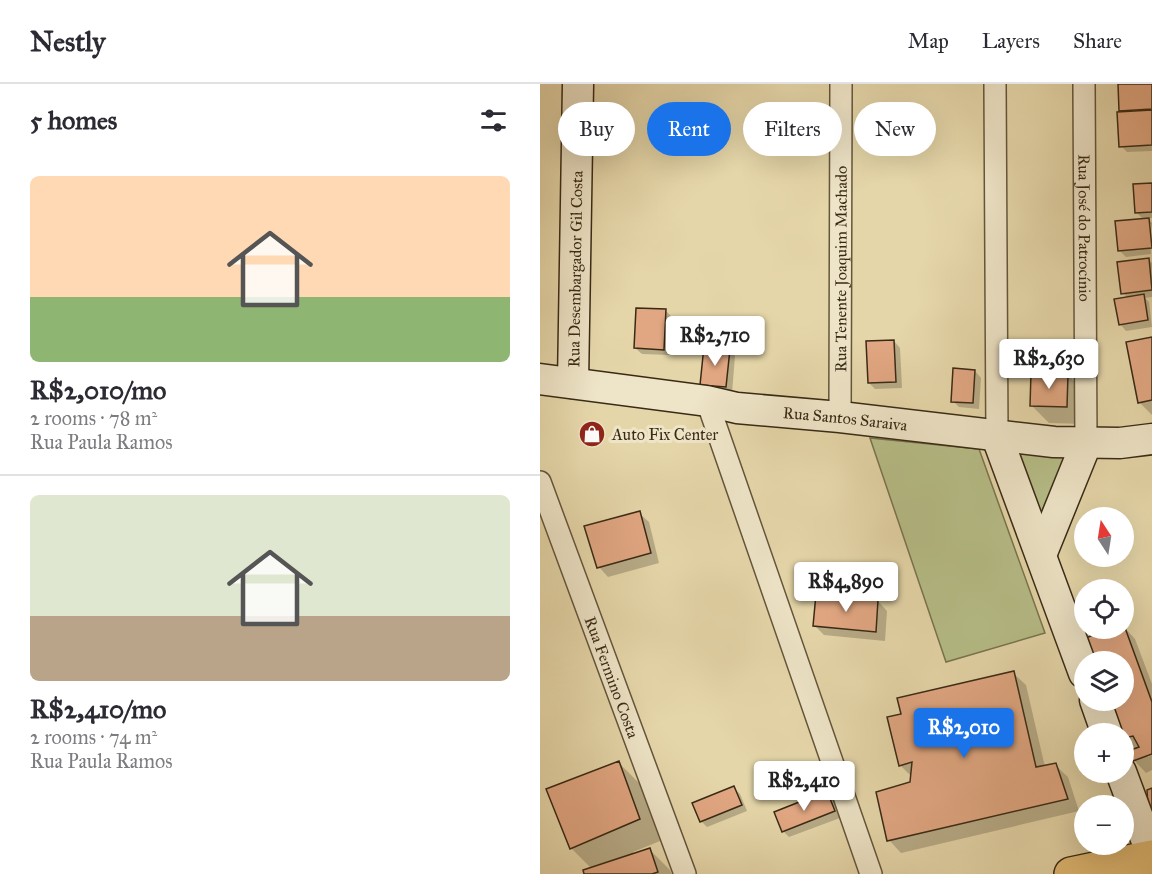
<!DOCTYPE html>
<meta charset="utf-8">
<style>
body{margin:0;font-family:"IM FELL Great Primer",serif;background:#f2f2f3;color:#2b2b33;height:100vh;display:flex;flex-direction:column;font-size:22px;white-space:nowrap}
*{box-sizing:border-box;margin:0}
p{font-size:20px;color:#7c7c81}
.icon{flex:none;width:33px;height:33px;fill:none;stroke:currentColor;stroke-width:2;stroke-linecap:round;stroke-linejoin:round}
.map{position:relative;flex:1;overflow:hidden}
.details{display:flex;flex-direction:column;background:#fff;width:540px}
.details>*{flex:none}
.top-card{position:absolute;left:18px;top:18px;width:504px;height:54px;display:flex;gap:12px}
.needle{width:39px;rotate:348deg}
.controls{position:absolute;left:534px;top:423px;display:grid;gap:12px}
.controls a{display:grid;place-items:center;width:60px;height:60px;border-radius:50%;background:#fff;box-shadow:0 6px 24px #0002;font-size:30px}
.price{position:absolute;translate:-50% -51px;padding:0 14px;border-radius:6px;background:#fff;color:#222;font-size:20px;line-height:39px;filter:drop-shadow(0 2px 3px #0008)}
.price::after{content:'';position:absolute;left:50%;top:36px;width:18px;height:14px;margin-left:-9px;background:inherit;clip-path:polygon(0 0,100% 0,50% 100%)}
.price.on{background:#1a73e8;color:#fff}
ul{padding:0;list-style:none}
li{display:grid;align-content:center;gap:12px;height:318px;padding:0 30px}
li+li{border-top:2px solid #e1e1e2}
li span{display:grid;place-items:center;height:186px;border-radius:9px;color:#555}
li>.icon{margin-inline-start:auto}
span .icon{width:108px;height:108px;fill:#fffc;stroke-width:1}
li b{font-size:26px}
h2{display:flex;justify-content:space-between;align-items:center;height:72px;padding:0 30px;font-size:26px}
.tag{padding:0 21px;border-radius:27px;background:#fff;box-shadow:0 6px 24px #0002;font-size:21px;line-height:54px}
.tag.on{background:#1a73e8;color:#fff}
header{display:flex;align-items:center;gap:36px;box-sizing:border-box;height:84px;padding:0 30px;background:#fff;border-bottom:2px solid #e1e1e2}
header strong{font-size:28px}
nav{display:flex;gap:33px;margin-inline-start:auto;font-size:21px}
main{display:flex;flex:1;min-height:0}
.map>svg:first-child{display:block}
.green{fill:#b6bd87;stroke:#78744e;stroke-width:1.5}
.shadow{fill:#0003}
.building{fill:#e1a782;stroke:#392a16;stroke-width:1.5}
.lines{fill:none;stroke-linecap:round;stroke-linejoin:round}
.street-casing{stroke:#64553b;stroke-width:24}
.secondary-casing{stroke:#392a16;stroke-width:33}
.primary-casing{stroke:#392a16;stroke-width:36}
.street{stroke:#eee4c7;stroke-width:21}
.secondary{stroke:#eee4c7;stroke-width:30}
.primary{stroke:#e2bb74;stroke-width:33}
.labels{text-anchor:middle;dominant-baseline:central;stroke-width:6;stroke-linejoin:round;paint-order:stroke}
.street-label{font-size:16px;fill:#392a16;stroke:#eee4c7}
.poi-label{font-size:16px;fill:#392a16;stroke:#eee4c7;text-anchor:start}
</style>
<header>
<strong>Nestly</strong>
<nav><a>Map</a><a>Layers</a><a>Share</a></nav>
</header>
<main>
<section class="details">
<h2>5 homes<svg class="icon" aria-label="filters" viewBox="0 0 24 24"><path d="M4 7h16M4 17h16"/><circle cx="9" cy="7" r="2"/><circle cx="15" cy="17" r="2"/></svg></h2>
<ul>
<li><span style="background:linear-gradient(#ffd9b3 65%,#8fb573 0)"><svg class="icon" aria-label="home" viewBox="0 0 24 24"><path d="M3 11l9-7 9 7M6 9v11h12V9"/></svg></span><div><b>R$2,010/mo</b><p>2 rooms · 78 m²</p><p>Rua Paula Ramos</p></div></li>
<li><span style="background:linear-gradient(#dfe7d0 65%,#b9a48a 0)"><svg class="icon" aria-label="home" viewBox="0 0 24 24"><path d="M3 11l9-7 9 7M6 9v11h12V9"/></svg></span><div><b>R$2,410/mo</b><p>2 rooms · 74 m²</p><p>Rua Paula Ramos</p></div></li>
</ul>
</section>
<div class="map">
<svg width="612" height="790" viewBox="0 0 612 790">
<rect width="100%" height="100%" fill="#e5d6a9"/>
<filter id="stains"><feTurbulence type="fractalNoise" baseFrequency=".00333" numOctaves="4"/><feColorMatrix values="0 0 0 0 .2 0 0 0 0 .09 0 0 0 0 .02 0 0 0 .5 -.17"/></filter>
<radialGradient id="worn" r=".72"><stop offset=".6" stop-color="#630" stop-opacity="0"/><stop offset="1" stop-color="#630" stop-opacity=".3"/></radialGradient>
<g class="green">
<polygon points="330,354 439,365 505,549 406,578"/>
<polygon points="480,364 531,370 502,443 474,371"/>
</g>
<g class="shadow">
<polygon points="579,0 612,0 612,67 587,68 581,62"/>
<polygon points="612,101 612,134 607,134 612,139 612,148 611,140 608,140 611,170 586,173 580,167 604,136 596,128"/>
<polygon points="609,176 612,179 612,213 605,214 609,218 612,243 586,247 580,240 588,214 583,209"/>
<polygon points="126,227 132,233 130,271 102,270 95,264"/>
<polygon points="612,254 612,331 599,318"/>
<polygon points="354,257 360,264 362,304 335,305 329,299"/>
<polygon points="189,266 195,272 192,309 168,307 162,300"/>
<polygon points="435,287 441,294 439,325 419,323 413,317"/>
<polygon points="528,291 545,308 544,340 509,339 492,322"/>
<polygon points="99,429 109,438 119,479 68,493 59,483"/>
<polygon points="338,517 347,527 345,557 284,551 274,541"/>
<polygon points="584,543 595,555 612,600 612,668 608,670 608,673 612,671 612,686 606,689 594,676 592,667 584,658"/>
<polygon points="473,589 486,601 505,683 515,681 528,693 539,727 361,769 349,756 372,699 372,693 360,681 363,631"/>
<polygon points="79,679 100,700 120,757 93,768 94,770 109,765 130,786 132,790 46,790 51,784 31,764"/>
<polygon points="194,704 200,710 207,727 167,743 161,737"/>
<polygon points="287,709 293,715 300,734 249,753 243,747"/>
</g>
<g class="building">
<polygon points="578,0 612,0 612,25 579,27"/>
<polygon points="612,26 612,61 579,63 577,28"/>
<polygon points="612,99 612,128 595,129 593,100"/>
<polygon points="609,134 612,164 578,167 575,137"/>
<polygon points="609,174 612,206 581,210 577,178"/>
<polygon points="604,210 608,236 579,241 574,215"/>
<polygon points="96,224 126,225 124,266 94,264"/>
<polygon points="612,253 612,316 598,319 586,258"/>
<polygon points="354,256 356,298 328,299 326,257"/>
<polygon points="164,262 190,265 186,303 160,301"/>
<polygon points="413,284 435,286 433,319 411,318"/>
<polygon points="491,289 528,290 527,323 490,322"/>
<polygon points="100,427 111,469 57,484 44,442"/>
<polygon points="276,510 338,516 336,548 273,542"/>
<polygon points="584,541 612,618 612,670 593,677 588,667 599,663 593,652 584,654 584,650 577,650 563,616 584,616 584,578 546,578 537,557 573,544 584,544"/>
<polygon points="474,587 496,683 516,679 528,715 347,757 336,708 370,698 372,678 359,682 347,633 361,630 357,614"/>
<polygon points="79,677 100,735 30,765 6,705"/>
<polygon points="194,702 202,721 160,738 152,719"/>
<polygon points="612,704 612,739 609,739 607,706"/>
<polygon points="287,707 295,727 242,748 234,728"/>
<polygon points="110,764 118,788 112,790 44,790 43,786"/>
</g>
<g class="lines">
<defs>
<g id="street">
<polyline points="455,0 457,353"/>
<path id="s1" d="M544 0 546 360"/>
<polyline points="167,317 331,790"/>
<path id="s2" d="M300 333 301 0"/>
<path id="s3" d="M0 398 145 790"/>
</g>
<g id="secondary">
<path id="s4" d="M0 295 167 317 197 324 300 333 514 358 580 359 612 355"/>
<path id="s5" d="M33 299 38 0"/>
<polyline points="457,353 544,589"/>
<polyline points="501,471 546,360"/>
<polyline points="555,616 567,650"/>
<polyline points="581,688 612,771"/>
</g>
<polyline id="primary" points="531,790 612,773"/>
</defs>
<use href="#street" class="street-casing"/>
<use href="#secondary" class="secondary-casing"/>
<use href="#primary" class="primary-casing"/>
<use href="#street" class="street"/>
<use href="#secondary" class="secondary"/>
<use href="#primary" class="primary"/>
</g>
<defs>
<symbol id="shop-disc" viewBox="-11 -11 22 22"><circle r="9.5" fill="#8f2418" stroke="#eee4c7"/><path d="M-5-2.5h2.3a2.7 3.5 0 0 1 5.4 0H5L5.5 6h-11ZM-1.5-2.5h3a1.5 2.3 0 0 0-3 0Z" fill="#fff"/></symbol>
</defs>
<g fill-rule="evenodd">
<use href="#shop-disc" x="37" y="335" width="30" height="30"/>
</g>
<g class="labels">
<g class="street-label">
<text stroke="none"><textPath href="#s1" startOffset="144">Rua José do Patrocínio</textPath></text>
<text stroke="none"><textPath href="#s5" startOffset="114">Rua Desembargador Gil Costa</textPath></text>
<text stroke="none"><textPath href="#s2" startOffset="148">Rua Tenente Joaquim Machado</textPath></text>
<text stroke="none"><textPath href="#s4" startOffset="308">Rua Santos Saraiva</textPath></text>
<text stroke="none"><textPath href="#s3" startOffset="208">Rua Fermino Costa</textPath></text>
</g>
<g class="poi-label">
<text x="72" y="350">Auto Fix Center</text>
</g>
</g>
<rect width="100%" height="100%" filter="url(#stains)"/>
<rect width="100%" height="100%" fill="url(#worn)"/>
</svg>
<div class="controls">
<a><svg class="needle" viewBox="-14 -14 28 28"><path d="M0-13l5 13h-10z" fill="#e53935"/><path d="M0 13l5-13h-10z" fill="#7c7c81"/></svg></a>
<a><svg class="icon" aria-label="locate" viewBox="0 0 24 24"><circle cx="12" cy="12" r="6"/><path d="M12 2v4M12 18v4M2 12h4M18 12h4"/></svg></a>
<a><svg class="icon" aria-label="layers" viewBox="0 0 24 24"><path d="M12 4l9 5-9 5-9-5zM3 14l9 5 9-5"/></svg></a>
<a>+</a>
<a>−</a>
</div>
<b class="price" style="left:175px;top:283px">R$2,710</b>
<b class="price" style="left:509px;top:306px">R$2,630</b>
<b class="price" style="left:306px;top:529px">R$4,890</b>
<b class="price on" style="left:424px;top:675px">R$2,010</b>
<b class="price" style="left:264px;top:728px">R$2,410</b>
<div class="top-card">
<a class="tag">Buy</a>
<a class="tag on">Rent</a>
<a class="tag">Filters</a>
<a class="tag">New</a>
</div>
</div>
</main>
